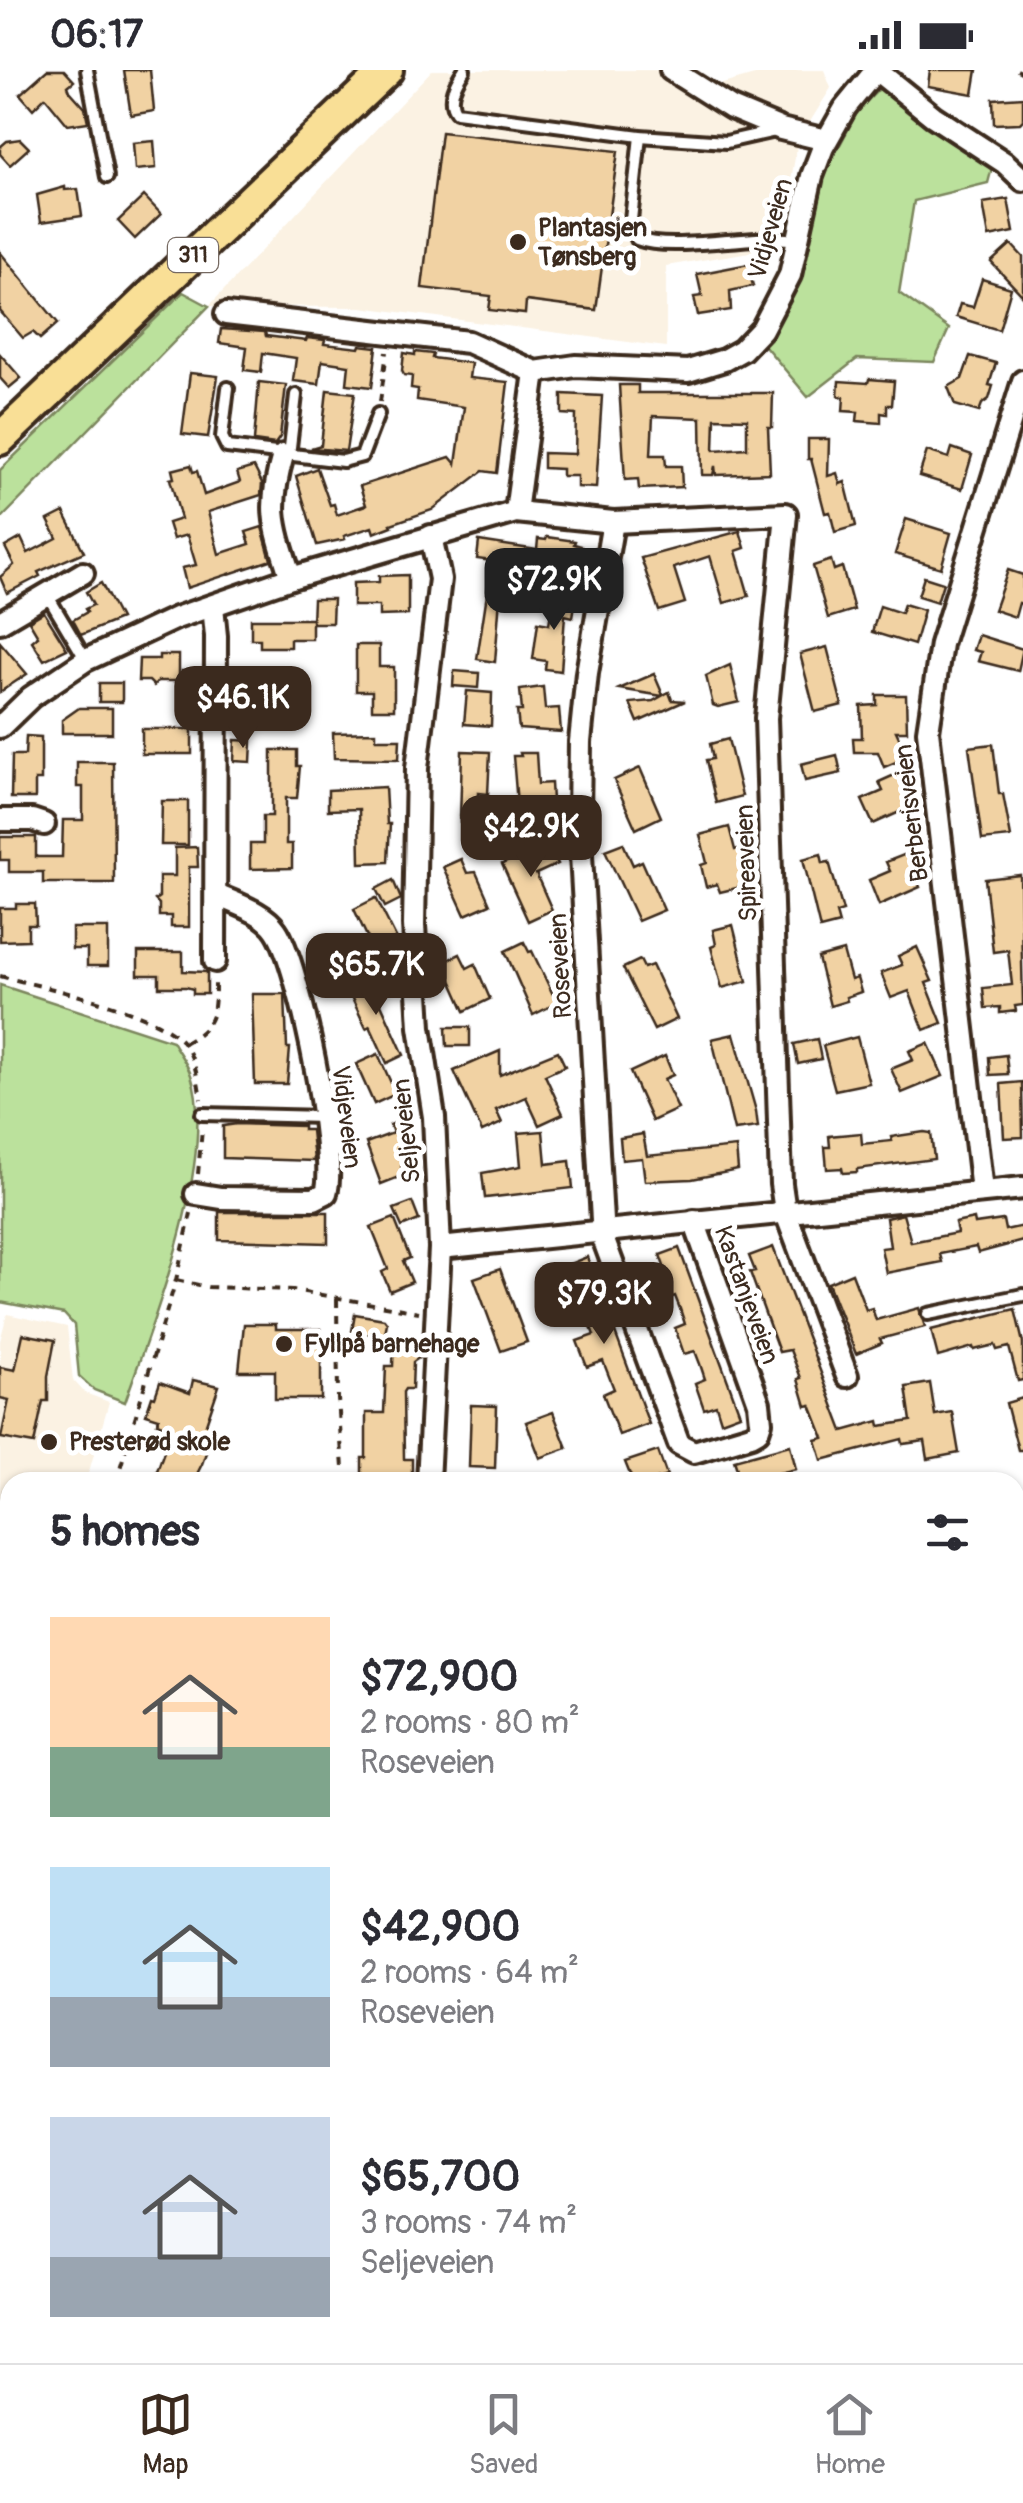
<!DOCTYPE html>
<meta charset="utf-8">
<style>
body{margin:0;font-family:Pangolin,sans-serif;background:#f2f2f3;color:#2b2b33;height:100vh;display:flex;flex-direction:column;font-size:38px;white-space:nowrap}
*{box-sizing:border-box;margin:0}
p{font-size:32px;color:#7c7c81}
.icon{flex:none;width:55px;height:55px;fill:none;stroke:currentColor;stroke-width:2;stroke-linecap:round;stroke-linejoin:round}
.map{position:relative;flex:1;overflow:hidden}
.sheet{position:absolute;left:0px;top:1402px;width:1025px;height:892px;display:flex;flex-direction:column;background:#fff;border-radius:30px 30px 0 0;box-shadow:0 2px 8px #0004}
.sheet>*{flex:none}
.price{position:absolute;translate:-50% -85px;padding:0 22px;border-radius:20px;background:#3b2a1e;color:#fff;font-size:32px;line-height:65px;filter:drop-shadow(0 2px 5px #0008)}
.price::after{content:'';position:absolute;left:50%;top:60px;width:30px;height:22px;margin-left:-15px;background:inherit;clip-path:polygon(0 0,100% 0,50% 100%)}
.price.current{background:#222;color:#fff}
ul{padding:0;list-style:none}
li{display:flex;align-items:center;gap:30px;height:250px;padding:0 50px}
li span{display:grid;place-items:center;flex:none;width:280px;height:200px;border-radius:0px;color:#555}
li>.icon{margin-inline-start:auto}
span .icon{width:120px;height:120px;fill:#fffc;stroke-width:1}
li b{font-size:42px}
h2{display:flex;justify-content:space-between;align-items:center;height:120px;padding:0 50px;font-size:42px}
.status{display:flex;justify-content:space-between;align-items:center;height:70px;padding:0 50px;background:#fff;direction:ltr}
.status svg{height:28px;fill:currentColor}
.menu{display:flex;justify-content:space-around;align-items:center;height:140px;border-top:2px solid #e1e1e2;background:#fff;font-size:28px;color:#7c7c81}
.menu a{display:grid;justify-items:center;gap:5px}
.menu .current{color:#3b2a1e}
.map>svg:first-child{display:block}
.built{fill:#fbf2e3}
.green{fill:#bbe19c;stroke:#7b865d;stroke-width:2.5}
.building{fill:#f1d2a3;stroke:#3b2a1e;stroke-width:2.5;fill-rule:evenodd}
.lines{fill:none;stroke-linecap:round;stroke-linejoin:round}
.lane-casing{stroke:#3b2a1e;stroke-width:18}
.street-casing{stroke:#3b2a1e;stroke-width:28}
.secondary-casing{stroke:#3b2a1e;stroke-width:35}
.primary-casing{stroke:#3b2a1e;stroke-width:38}
.path{stroke:#3b2a1e;stroke-width:4;stroke-dasharray:8 8;stroke-linecap:butt}
.lane{stroke:#fff;stroke-width:10}
.street{stroke:#fff;stroke-width:20}
.secondary{stroke:#fff;stroke-width:28}
.primary{stroke:#f9df96;stroke-width:30}
.poi-dot{fill:#3b2a1e;stroke:#fff;stroke-width:4}
.labels{text-anchor:middle;dominant-baseline:central;stroke-width:10;stroke-linejoin:round;paint-order:stroke}
.shield{fill:#fff;stroke:#766a62;stroke-width:2.5}
.shield-label{font-size:22px;font-weight:bold;fill:#3b2a1e}
.poi-label{font-size:25px;font-weight:bold;fill:#3b2a1e;stroke:#fff;text-anchor:start}
.street-label{font-size:25px;fill:#3b2a1e;stroke:#fff}
</style>
<div class="status"><b>06:17</b><svg viewBox="0 0 49 12"><path d="M0 12V9h3v3zM5 12V6h3v6zM10 12V3h3v9zM15 12V0h3v12zM26 1h20v11H26zM47 4h2v5h-2z"/></svg></div>
<div class="map">
<svg width="1023" height="2293" viewBox="0 0 1023 2293">
<rect width="100%" height="100%" fill="#fff"/>
<filter id="ink" filterUnits="userSpaceOnUse"><feTurbulence type="fractalNoise" baseFrequency=".01" numOctaves="2"/><feDisplacementMap in="SourceGraphic" scale="20" xChannelSelector="R" yChannelSelector="G"/><feConvolveMatrix kernelMatrix="1 2 1 2 8 2 1 2 1" color-interpolation-filters="sRGB"/></filter>
<g filter="url(#ink)">
<g class="built">
<polygon points="432,0 697,0 719,15 772,0 824,0 831,18 798,71 779,177 666,196 666,277 361,237 209,236"/>
<polygon points="7,1244 67,1257 73,1310 85,1323 109,1332 86,1412 10,1412 10,1440 0,1438 0,1271"/>
</g>
<g class="green">
<polygon points="880,18 993,94 988,113 914,131 899,223 949,259 934,292 857,289 808,327 760,270 802,185 825,103 859,39"/>
<polygon points="183,222 209,236 0,450 0,400"/>
<path d="M0 915 172 971C178 982 187 993 191 1005 218 1087 153 1251 125 1332L94 1320 79 1306 74 1255 64 1244 0 1232Z"/>
<polygon points="579,2285 946,2285 947,2293 579,2293"/>
</g>
<g class="building">
<polygon points="47,0 64,0 74,11 68,16 70,21 85,38 88,52 68,55 45,27 33,39 20,24"/>
<polygon points="124,0 150,0 154,41 131,45"/>
<polygon points="930,0 977,0 973,24 928,16"/>
<polygon points="1023,27 1023,50 1020,53 994,54 993,29"/>
<polygon points="441,62 618,81 596,240 526,231 525,244 489,240 491,226 422,218"/>
<polygon points="20,69 29,78 10,95 0,84 0,77 7,71"/>
<polygon points="154,71 156,98 135,100 133,73"/>
<polygon points="65,117 65,120 78,119 82,146 41,152 37,125"/>
<polygon points="144,126 161,144 135,169 118,151"/>
<polygon points="1008,129 1014,162 989,167 983,133"/>
<polygon points="1011,174 1023,187 1023,226 991,192"/>
<polygon points="0,182 58,253 40,269 33,262 23,268 0,241"/>
<polygon points="759,192 762,206 751,208 753,216 730,221 731,240 698,245 694,227 702,226 697,204"/>
<polygon points="982,209 1011,218 999,260 956,247 960,234 973,237"/>
<polygon points="221,259 265,262 266,266 306,271 307,268 325,270 324,274 359,278 360,275 377,277 372,317 347,314 349,295 322,291 319,314 293,311 296,288 263,283 261,302 244,300 247,277 219,273"/>
<polygon points="415,282 433,284 432,288 471,293 469,308 508,312 497,403 483,401 432,440 391,454 392,456 374,463 372,457 344,466 345,469 317,475 296,406 317,398 330,435 334,434 337,445 366,435 360,416 450,387 456,394 464,337 417,330 418,319 411,318 412,306 404,305 402,301 404,283 415,285"/>
<polygon points="0,284 21,308 9,318 0,308"/>
<polygon points="970,286 996,293 989,315 993,316 989,329 982,334 979,342 955,335 948,317 962,309"/>
<polygon points="190,303 218,306 208,367 182,364"/>
<polygon points="869,309 894,311 892,335 887,335 887,344 881,343 881,353 857,351 858,342 843,341 844,327 838,326 839,311 868,313"/>
<polygon points="259,312 286,315 280,367 275,374 254,371"/>
<path d="M619 315H638V323H773L772 357H768L770 403 716 405 715 396 713 405H702L701 348 653 346 651 385H665L666 396H681L682 417 639 419 638 409 625 410ZM715 348 747 349V378L714 380Z"/>
<polygon points="327,320 355,323 346,381 311,378 321,375"/>
<polygon points="562,324 602,326 596,418 577,417 577,406 562,406 562,399 543,398 543,383 575,384 576,345 562,344"/>
<polygon points="808,369 829,369 828,406 837,403 840,414 845,412 856,456 835,462 830,442 825,443 811,389 808,389"/>
<polygon points="952,378 972,385 962,419 919,406 927,381 949,388"/>
<polygon points="191,395 193,402 197,401 204,425 240,412 237,402 254,397 262,413 261,425 208,442 219,484 250,474 246,462 262,457 271,490 187,518 182,498 196,495 187,465 173,469 168,453 181,449 170,409 174,408 172,400"/>
<polygon points="64,442 84,482 38,502 40,506 7,523 0,507 14,495 5,477 21,468 28,483 57,468 48,450"/>
<polygon points="906,449 951,463 941,498 895,484"/>
<polygon points="740,461 745,478 736,481 749,526 724,533 710,486 674,498 685,533 659,541 641,488"/>
<polygon points="547,467 575,471 574,474 581,476 577,500 571,499 567,522 519,514 518,521 511,520 511,527 500,527 495,592 477,589 492,491 477,489 479,471 537,480 538,469 546,470"/>
<polygon points="831,490 834,500 842,497 854,540 828,548 813,496"/>
<polygon points="1008,500 1023,505 1023,534 1019,533 1015,547 994,540"/>
<polygon points="408,505 408,545 379,546 379,536 353,536 353,513 379,512 379,506"/>
<polygon points="924,507 943,513 937,532 918,526"/>
<polygon points="101,513 120,549 81,565 73,550 87,542 85,539 93,535 86,522"/>
<polygon points="554,524 576,528 573,547 565,545 561,601 545,599 546,591 533,589 538,552 549,554"/>
<polygon points="313,529 333,529 332,553 312,553"/>
<polygon points="904,534 924,540 914,575 872,562 880,536 901,543"/>
<polygon points="44,542 67,579 44,590 32,571 38,566 29,551"/>
<polygon points="251,549 312,549 312,569 290,569 290,577 260,577 260,569 251,569"/>
<polygon points="978,565 1023,579 1018,601 978,591 981,582 973,580"/>
<polygon points="0,572 27,604 0,622"/>
<polygon points="356,575 379,575 379,597 394,597 394,639 372,639 372,621 356,621"/>
<polygon points="827,577 842,635 815,642 800,584"/>
<polygon points="159,585 179,585 179,611 158,611 154,616 149,611 138,611 139,589 159,589"/>
<polygon points="730,595 739,632 718,637 713,635 706,606"/>
<polygon points="243,599 273,599 273,610 303,614 303,639 249,639 249,613 243,613"/>
<rect x="182" y="601" width="20" height="21"/>
<polygon points="454,601 479,603 478,618 453,616"/>
<polygon points="654,604 663,625 669,622 672,630 685,631 638,652 630,633 653,631 662,626 619,619"/>
<rect x="99" y="613" width="23" height="19"/>
<polygon points="543,617 545,639 559,638 561,662 519,659 517,641 522,641 520,620"/>
<polygon points="467,621 492,623 491,656 464,654"/>
<polygon points="877,625 906,625 907,661 896,661 908,687 884,697 878,682 854,682 853,668 862,668 861,636 877,635"/>
<polygon points="79,638 112,638 112,663 62,663 62,650"/>
<rect x="142" y="659" width="50" height="25"/>
<polygon points="376,662 376,669 400,669 399,689 334,688 333,663"/>
<polygon points="26,666 41,667 41,710 35,710 35,728 11,728 12,685 25,685"/>
<polygon points="728,669 742,726 716,733 706,690 713,689 710,674"/>
<polygon points="235,670 252,671 251,692 234,691"/>
<polygon points="993,674 999,724 1003,724 1011,767 982,770 969,677"/>
<polygon points="272,680 297,680 297,696 300,696 297,728 286,728 286,774 292,774 292,798 250,799 250,774 263,774 263,746 272,746"/>
<polygon points="462,681 490,682 488,724 478,723 478,743 460,751"/>
<polygon points="520,683 536,683 538,714 551,713 552,731 517,734 513,686 521,686"/>
<polygon points="837,685 841,703 805,711 801,694"/>
<polygon points="77,692 113,692 114,813 43,813 43,802 9,802 9,790 0,790 0,767 36,767 36,787 62,787 63,750 83,750 83,717 77,717"/>
<polygon points="640,698 661,747 636,759 614,710"/>
<polygon points="899,703 913,736 873,754 862,730 883,721 879,712"/>
<polygon points="385,717 387,754 390,754 388,792 360,793 359,739 328,740 328,720"/>
<polygon points="162,731 188,731 188,775 161,775"/>
<polygon points="729,757 735,780 742,778 747,801 742,802 745,816 720,822 717,814 706,817 701,795 707,793 700,765"/>
<polygon points="548,773 558,794 536,804 552,840 528,851 502,794"/>
<polygon points="623,773 633,795 642,791 664,840 638,851 605,780"/>
<polygon points="197,777 198,797 189,797 189,857 171,857 171,846 159,846 159,834 155,830 159,827 159,806 175,806 175,778"/>
<polygon points="821,784 823,793 829,792 843,841 836,843 839,854 820,859 803,789"/>
<polygon points="906,784 920,817 879,835 869,810 890,801 886,792"/>
<polygon points="461,789 467,803 476,802 490,834 465,845 443,797"/>
<polygon points="1020,805 1023,935 1015,936 1016,941 1000,943 1000,937 985,938 983,918 1012,915 1008,880 993,882 985,809"/>
<polygon points="393,810 401,829 385,837 376,819"/>
<polygon points="376,828 396,868 373,879 354,839"/>
<polygon points="16,834 35,834 36,855 28,855 28,870 0,871 0,838 16,838"/>
<polygon points="733,855 747,911 722,918 711,877 716,875 713,860"/>
<polygon points="72,858 108,858 108,896 87,896 87,879 72,879"/>
<polygon points="524,872 529,882 532,881 557,933 533,945 505,881"/>
<polygon points="917,877 932,911 926,913 942,953 924,960 909,921 891,928 881,903 902,895 898,886"/>
<polygon points="843,881 851,910 857,908 861,922 846,927 847,931 830,936 818,888"/>
<polygon points="138,882 183,882 183,901 207,902 207,924 193,924 193,919 186,917 159,917 159,905 138,905"/>
<polygon points="460,884 467,898 475,894 490,929 465,941 443,892"/>
<polygon points="386,890 395,908 378,916 369,898"/>
<polygon points="640,890 644,898 652,895 677,949 654,960 623,898"/>
<polygon points="369,907 404,985 387,993 370,956 366,958 347,918"/>
<polygon points="252,924 285,924 287,978 290,978 287,1014 255,1014"/>
<polygon points="446,957 470,957 470,976 447,976"/>
<polygon points="734,964 756,1041 758,1057 734,1060 712,969"/>
<polygon points="857,967 869,1013 835,1020 823,976"/>
<polygon points="817,969 821,989 798,994 794,974"/>
<polygon points="928,973 943,1006 902,1023 891,999 913,990 909,981"/>
<polygon points="500,981 500,1005 558,981 565,996 545,1005 563,1044 539,1055 526,1027 496,1040 502,1053 482,1062 454,1001"/>
<polygon points="378,984 396,1024 374,1034 356,994"/>
<polygon points="1006,985 1008,1004 990,1005 989,987"/>
<polygon points="665,986 673,1005 664,1009 678,1039 652,1051 630,1002"/>
<polygon points="1022,1012 1023,1067 1004,1068 1001,1014"/>
<polygon points="408,1048 415,1067 398,1073 405,1095 401,1096 404,1105 381,1114 366,1073 393,1063 390,1055"/>
<polygon points="237,1054 303,1056 303,1060 311,1060 314,1091 223,1088 223,1056"/>
<polygon points="543,1061 546,1094 570,1091 573,1118 485,1128 482,1103 521,1096 518,1063"/>
<polygon points="924,1062 931,1063 934,1089 857,1099 857,1102 843,1103 842,1098 827,1099 825,1077 830,1077 829,1066 861,1063 862,1074 892,1071 891,1067"/>
<polygon points="643,1064 647,1086 736,1077 738,1100 692,1109 645,1111 642,1088 622,1090 620,1068"/>
<polygon points="412,1132 419,1150 402,1157 394,1139"/>
<polygon points="219,1142 328,1142 328,1173 219,1170"/>
<polygon points="903,1144 911,1172 957,1163 955,1153 974,1149 975,1154 1003,1150 1005,1160 1023,1156 1023,1171 978,1183 976,1177 940,1184 942,1192 886,1203 881,1178 890,1177 886,1148"/>
<polygon points="394,1148 410,1188 403,1191 412,1212 390,1221 382,1202 388,1199 371,1157"/>
<polygon points="773,1177 843,1361 879,1351 880,1356 911,1351 906,1317 930,1313 935,1345 952,1342 959,1383 928,1389 925,1371 903,1374 902,1369 822,1390 816,1370 824,1368 811,1335 806,1336 798,1309 801,1308 790,1280 779,1282 750,1202 755,1201 749,1186"/>
<polygon points="679,1178 740,1344 721,1351 716,1335 704,1339 695,1313 705,1309 700,1294 695,1281 684,1284 675,1258 685,1254 680,1239 675,1226 664,1230 654,1203 665,1199 660,1185"/>
<polygon points="587,1187 649,1354 619,1365 603,1324 614,1319 603,1291 587,1297 577,1271 594,1265 583,1236 567,1242 557,1216 573,1210 567,1195"/>
<polygon points="500,1199 527,1272 501,1281 474,1208"/>
<polygon points="852,1203 866,1240 872,1238 876,1250 919,1238 925,1257 880,1269 882,1273 856,1284 828,1213"/>
<polygon points="1015,1239 1023,1273 1023,1310 1018,1311 1009,1277 997,1280 995,1275 974,1280 973,1277 938,1287 931,1260"/>
<polygon points="355,1244 384,1249 387,1253 384,1268 352,1261"/>
<polygon points="244,1254 276,1254 276,1259 321,1259 321,1329 275,1329 275,1301 239,1301"/>
<polygon points="23,1264 55,1270 48,1306 48,1331 43,1331 34,1374 1,1368 9,1330 0,1328 0,1297 15,1300"/>
<polygon points="394,1269 420,1270 420,1287 413,1292 412,1319 405,1319 403,1322 404,1389 412,1389 412,1405 402,1405 402,1412 362,1412 362,1388 366,1388 366,1343 384,1343 386,1296 393,1296"/>
<polygon points="193,1310 219,1316 206,1354 215,1357 202,1394 193,1412 153,1412 172,1359 157,1353 159,1348 146,1344 152,1326 155,1327 160,1312 190,1323"/>
<polygon points="1023,1328 1023,1380 1018,1380 1006,1333"/>
<polygon points="471,1335 497,1336 495,1398 469,1397"/>
<polygon points="553,1342 567,1378 540,1388 526,1352"/>
<polygon points="790,1375 796,1399 741,1412 734,1390"/>
<polygon points="658,1381 667,1406 647,1412 633,1412 625,1392"/>
</g>
<g class="lines">
<defs>
<g id="lane">
<polyline points="87,0 107,107"/>
<path d="M464 0C456 12 446 29 456 42L640 66 726 72 775 61"/>
<path d="M640 66 631 150 637 169C674 183 750 163 797 170"/>
<polyline points="228,318 222,367 227,377 343,391 362,386 378,344"/>
<polyline points="289,386 296,325"/>
<polyline points="46,523 86,590"/>
<polyline points="202,1044 323,1047"/>
<polyline points="928,1244 1023,1225"/>
</g>
<g id="street">
<polyline points="671,0 731,38 781,59 826,70"/>
<polyline points="876,0 933,46 1005,93 1023,110"/>
<polyline points="226,244 468,272 535,302 576,296 688,301 724,290 742,280 762,259 790,205 812,106 823,77 845,38 876,0"/>
<path d="M283 385C267 440 274 455 291 508"/>
<polyline points="516,442 535,302"/>
<polyline points="613,452 587,603 580,672 579,750 603,1168 679,1374 694,1382 751,1365 758,1361 761,1352 759,1333 694,1151"/>
<polyline points="213,536 216,566 215,891"/>
<polyline points="0,552 83,503"/>
<polyline points="0,657 31,627 86,590 176,548 291,508 516,442 613,452 786,444 766,648 781,1114 785,1141 847,1306"/>
<polyline points="0,750 32,750 44,754"/>
<polyline points="982,1121 928,661 941,574 1023,311"/>
<path d="M196 1124 221 1128 314 1129 326 1123C338 1086 299 893 276 860 264 842 236 834 217 825"/>
<polyline points="440,1178 1023,1118"/>
<polyline points="428,1412 440,1178 434,1047 420,957 414,855 417,698 440,509 431,466"/>
<polyline points="1015,1532 1023,1530"/>
<polyline points="0,1867 10,1867"/>
<polyline points="1015,2080 1023,2082"/>
<polyline points="0,2166 10,2164"/>
<polyline points="1015,2272 1023,2274"/>
<polyline points="173,2285 174,2293"/>
<polyline points="349,2285 350,2293"/>
<polyline points="972,2293 973,2285"/>
</g>
<g id="secondary">
<polyline points="0,1592 10,1594"/>
<polyline points="1015,1824 1023,1826"/>
</g>
<polyline id="primary" points="0,369 387,0"/>
</defs>
<use href="#lane" class="lane-casing"/>
<use href="#street" class="street-casing"/>
<use href="#secondary" class="secondary-casing"/>
<use href="#primary" class="primary-casing"/>
<g class="path">
<polyline points="1017,0 1023,3"/>
<polyline points="380,332 387,282"/>
<path d="M0 906C45 918 151 938 182 971 195 986 198 1011 201 1029"/>
<path d="M184 973C216 956 215 942 215 908"/>
<polyline points="198,1104 202,1059"/>
<polyline points="176,1210 208,1217 293,1220 419,1242"/>
<polyline points="337,1229 338,1329 344,1412"/>
<polyline points="116,1412 176,1210 191,1143"/>
<polyline points="0,1443 5,1419"/>
<polyline points="0,1500 10,1496"/>
</g>
<use href="#lane" class="lane"/>
<use href="#street" class="street"/>
<use href="#secondary" class="secondary"/>
<use href="#primary" class="primary"/>
</g>
</g>
<g class="poi-dot">
<circle cx="518" cy="172" r="10"/>
<circle cx="284" cy="1274" r="10"/>
<circle cx="49" cy="1372" r="10"/>
</g>
<g class="labels">
<rect class="shield" x="168" y="168" width="50" height="34" rx="8"/>
<g class="shield-label">
<text x="193" y="185">311</text>
</g>
<g class="poi-label">
<text x="538" y="158">Plantasjen<tspan x="538" dy="29">Tønsberg</tspan></text>
<text x="304" y="1274">Fyllpå barnehage</text>
<text x="69" y="1372">Presterød skole</text>
</g>
<g class="street-label">
<text transform="translate(771 159) rotate(-74)">Vidjeveien</text>
<text transform="translate(912 743) rotate(-97)">Berberisveien</text>
<text transform="translate(747 793) rotate(-92)">Spireaveien</text>
<text transform="translate(561 896) rotate(-93)">Roseveien</text>
<text transform="translate(346 1047) rotate(83)">Vidjeveien</text>
<text transform="translate(407 1061) rotate(-96)">Seljeveien</text>
<text transform="translate(746 1225) rotate(70)">Kastanjeveien</text>
</g>
</g>
</svg>
<b class="price current" style="left:554px;top:563px">$72.9K</b>
<b class="price" style="left:243px;top:681px">$46.1K</b>
<b class="price" style="left:531px;top:810px">$42.9K</b>
<b class="price" style="left:376px;top:948px">$65.7K</b>
<b class="price" style="left:604px;top:1277px">$79.3K</b>
<section class="sheet">
<h2>5 homes<svg class="icon" aria-label="filters" viewBox="0 0 24 24"><path d="M4 7h16M4 17h16"/><circle cx="9" cy="7" r="2"/><circle cx="15" cy="17" r="2"/></svg></h2>
<ul>
<li><span style="background:linear-gradient(#ffd9b3 65%,#7fa58c 0)"><svg class="icon" aria-label="home" viewBox="0 0 24 24"><path d="M3 11l9-7 9 7M6 9v11h12V9"/></svg></span><div><b>$72,900</b><p>2 rooms · 80 m²</p><p>Roseveien</p></div></li>
<li><span style="background:linear-gradient(#bfe0f5 65%,#9aa5b1 0)"><svg class="icon" aria-label="home" viewBox="0 0 24 24"><path d="M3 11l9-7 9 7M6 9v11h12V9"/></svg></span><div><b>$42,900</b><p>2 rooms · 64 m²</p><p>Roseveien</p></div></li>
<li><span style="background:linear-gradient(#c9d6e8 70%,#9aa5b1 0)"><svg class="icon" aria-label="home" viewBox="0 0 24 24"><path d="M3 11l9-7 9 7M6 9v11h12V9"/></svg></span><div><b>$65,700</b><p>3 rooms · 74 m²</p><p>Seljeveien</p></div></li>
</ul>
</section>
</div>
<nav class="menu">
<a class="current"><svg class="icon" aria-label="map" viewBox="0 0 24 24"><path d="M3 6l6-2 6 2 6-2v14l-6 2-6-2-6 2zM9 4v14M15 6v14"/></svg>Map</a>
<a><svg class="icon" aria-label="saved" viewBox="0 0 24 24"><path d="M7 4h10v16l-5-4-5 4z"/></svg>Saved</a>
<a><svg class="icon" aria-label="home" viewBox="0 0 24 24"><path d="M3 11l9-7 9 7M6 9v11h12V9"/></svg>Home</a>
</nav>
